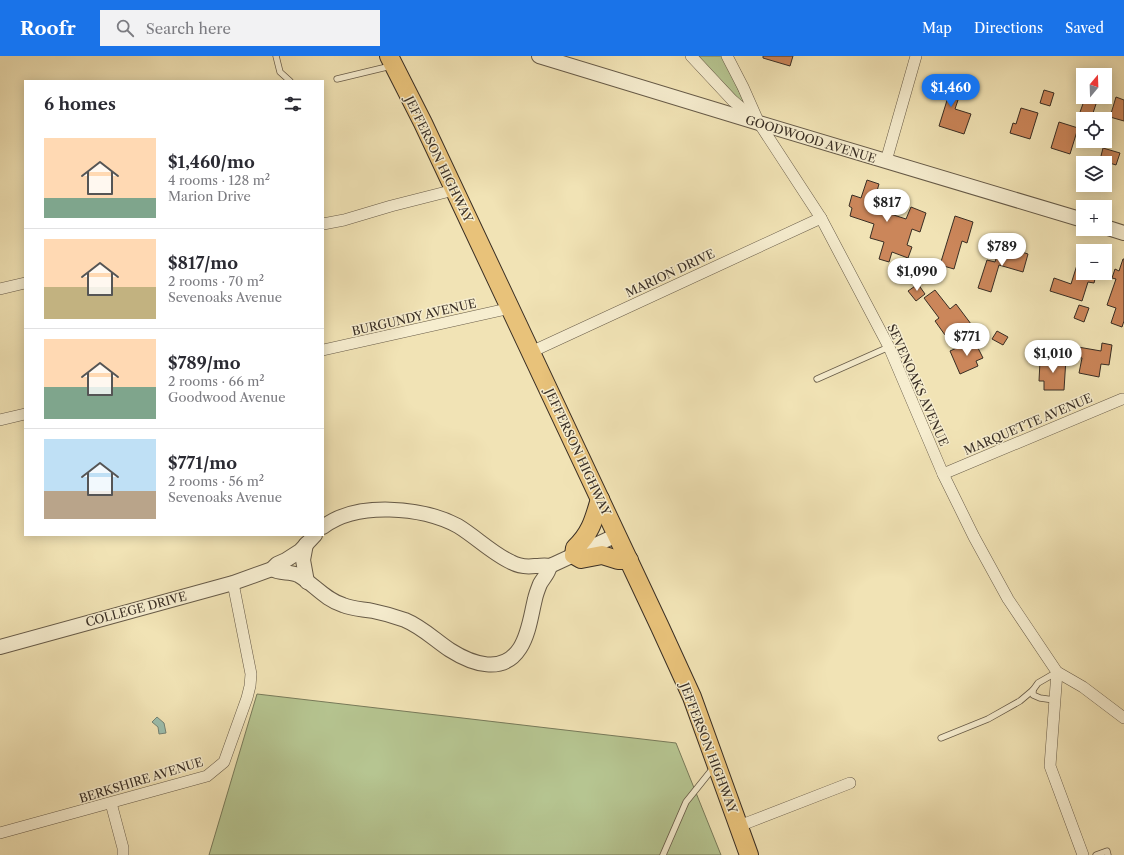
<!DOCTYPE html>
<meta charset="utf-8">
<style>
body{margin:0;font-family:"Libre Caslon Text",serif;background:#f2f2f3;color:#2b2b33;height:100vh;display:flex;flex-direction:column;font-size:15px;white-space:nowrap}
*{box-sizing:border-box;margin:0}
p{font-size:13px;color:#7c7c81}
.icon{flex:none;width:22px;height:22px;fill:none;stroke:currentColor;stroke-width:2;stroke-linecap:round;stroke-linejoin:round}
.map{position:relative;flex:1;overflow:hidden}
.drawer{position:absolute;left:24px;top:24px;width:300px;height:456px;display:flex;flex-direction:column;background:#fff;border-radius:0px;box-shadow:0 2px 10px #0003}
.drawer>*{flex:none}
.needle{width:26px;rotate:19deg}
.buttons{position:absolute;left:1076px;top:12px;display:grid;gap:8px}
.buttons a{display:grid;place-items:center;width:36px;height:36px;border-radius:0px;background:#fff;box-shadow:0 2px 10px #0003;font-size:20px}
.price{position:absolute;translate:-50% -34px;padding:0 9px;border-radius:14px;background:#fff;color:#222;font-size:13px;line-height:26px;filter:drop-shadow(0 1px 2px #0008)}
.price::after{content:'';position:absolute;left:50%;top:24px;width:12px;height:9px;margin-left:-6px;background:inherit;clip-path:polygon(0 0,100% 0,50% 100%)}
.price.current{background:#1a73e8;color:#fff}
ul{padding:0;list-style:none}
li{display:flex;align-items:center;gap:12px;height:100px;padding:0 20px}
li+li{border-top:1px solid #e1e1e2}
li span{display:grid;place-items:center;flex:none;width:112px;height:80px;border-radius:0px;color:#555}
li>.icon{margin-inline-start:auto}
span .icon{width:48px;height:48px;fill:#fffc;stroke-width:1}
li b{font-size:17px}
h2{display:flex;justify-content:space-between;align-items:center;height:48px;padding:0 20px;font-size:17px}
header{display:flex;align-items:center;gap:24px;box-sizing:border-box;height:56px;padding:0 20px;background:#1a73e8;color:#fff}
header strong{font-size:19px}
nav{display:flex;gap:22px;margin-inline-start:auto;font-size:14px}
.search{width:280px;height:36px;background:#f2f2f3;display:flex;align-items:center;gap:10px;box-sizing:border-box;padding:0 14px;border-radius:0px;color:#7c7c81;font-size:15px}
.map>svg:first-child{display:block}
.green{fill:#b6c591;stroke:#787a5a}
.water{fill:#9bbead;stroke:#748476}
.building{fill:#cb865a;stroke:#392e24}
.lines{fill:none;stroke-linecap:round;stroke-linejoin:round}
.service-casing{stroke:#675b48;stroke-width:7}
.minor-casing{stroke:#675b48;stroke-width:12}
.tertiary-casing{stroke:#675b48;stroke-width:16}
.primary-casing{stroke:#392e24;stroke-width:20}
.service{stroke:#f6edcf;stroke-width:5.5}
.minor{stroke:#f6edcf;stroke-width:11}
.tertiary{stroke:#f6edcf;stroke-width:14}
.primary{stroke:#e8c27a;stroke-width:18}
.labels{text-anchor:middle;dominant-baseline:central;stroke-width:3;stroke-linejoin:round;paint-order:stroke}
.street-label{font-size:12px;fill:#392e24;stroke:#f6edcf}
</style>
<header>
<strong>Roofr</strong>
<div class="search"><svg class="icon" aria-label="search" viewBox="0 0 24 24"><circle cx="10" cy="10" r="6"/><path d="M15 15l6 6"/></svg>Search here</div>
<nav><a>Map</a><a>Directions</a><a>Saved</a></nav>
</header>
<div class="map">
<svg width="1124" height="799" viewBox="0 0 1124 799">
<rect width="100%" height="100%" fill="#f1e3b5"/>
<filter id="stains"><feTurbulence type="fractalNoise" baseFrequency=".005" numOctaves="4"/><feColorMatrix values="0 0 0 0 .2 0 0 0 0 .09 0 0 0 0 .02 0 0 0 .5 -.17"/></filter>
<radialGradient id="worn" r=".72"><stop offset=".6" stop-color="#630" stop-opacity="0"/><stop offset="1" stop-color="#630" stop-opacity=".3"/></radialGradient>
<g class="green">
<polygon points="697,0 723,0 743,44 742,46"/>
<polygon points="257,638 676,687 721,799 209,799"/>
</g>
<polygon class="water" points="157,661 164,667 166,677 159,678 158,671 152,666"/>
<g class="building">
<polygon points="763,0 793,0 790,10 763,2"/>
<polygon points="931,23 962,32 955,53 971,58 964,78 939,70 949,38 928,32"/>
<polygon points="1044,34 1054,37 1050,50 1040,47"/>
<polygon points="1116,41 1124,44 1124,65 1110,61"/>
<polygon points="1085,42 1097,45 1091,63 1079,59"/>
<polygon points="1021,52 1038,57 1030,83 1010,77 1013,67 1016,68"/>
<polygon points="1059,66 1078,72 1070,98 1051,92"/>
<polygon points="1103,92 1120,97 1116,109 1100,104"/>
<polygon points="867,124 879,128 872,152 906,163 911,151 926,157 920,176 912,173 907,189 912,191 908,202 892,196 889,206 879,203 884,186 870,182 874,168 850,160 852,152 849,150 852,139 861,142"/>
<polygon points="955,160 973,166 967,187 962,185 954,213 940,209"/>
<polygon points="1010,192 1028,198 1023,216 999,209 991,236 978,232 987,204 995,206 999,193 1008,196"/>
<polygon points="1123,203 1124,203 1124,265 1122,271 1111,267 1116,252 1107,249 1116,223 1112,222 1115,213 1119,215"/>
<polygon points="1077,209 1083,211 1083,217 1089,217 1096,219 1094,227 1088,226 1082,245 1050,235 1054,222 1071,228"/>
<polygon points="918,228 925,238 916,245 908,235"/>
<polygon points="935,234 950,253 956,248 974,272 968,269 968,270 956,280 952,274 945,279 935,265 939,262 924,242"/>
<polygon points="1079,249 1089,252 1084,266 1074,262"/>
<polygon points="997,275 1008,281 1003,289 992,283"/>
<polygon points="974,284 983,302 976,305 978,310 960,318 950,295"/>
<polygon points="1102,287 1112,289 1109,309 1101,308 1099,321 1079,317 1082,302 1076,301 1078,291 1101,295"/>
<polygon points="1055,302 1066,302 1064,334 1044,334 1044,325 1039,325 1040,305 1054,306"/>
</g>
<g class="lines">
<defs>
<g id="service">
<polyline points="276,0 280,16 290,25"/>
<polyline points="337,23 391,10"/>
<polyline points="817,323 889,291"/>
<polyline points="1033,634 1033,639 1040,642 1054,644"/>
<polyline points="941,682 988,663 1020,645 1033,634 1038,627 1057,616"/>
<polyline points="663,799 686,746 714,711"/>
<polyline points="1096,799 1107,795 1108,799"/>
</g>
<g id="minor">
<polyline points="691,0 732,44 759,67 821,162 889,291 943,418 974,481 1008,543 1057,616 1083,631 1124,662"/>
<polyline points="727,0 743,31 758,65"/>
<polyline points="886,105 916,0"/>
<polyline points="323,168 344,164 391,150 454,134"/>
<polyline points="0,233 25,227"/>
<polyline points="323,294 511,252"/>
<polyline points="531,296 821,162"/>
<polyline points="0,364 25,358"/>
<polyline points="943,418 1122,343 1124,343"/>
<polyline points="1057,616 1050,710 1083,799"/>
<polyline points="111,747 123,792 123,799"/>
<polyline points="739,770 850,727"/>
<polyline points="0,777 207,720 224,706 247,642 250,630 251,618 233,527"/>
</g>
<g id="tertiary">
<polyline points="539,0 759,67 1083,164"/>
<polyline points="1105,171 1124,177"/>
<path d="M323 471C357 445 422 451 458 470 476 481 493 498 511 506 518 510 527 511 535 510 541 510 544 509 550 510L617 479"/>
<polyline points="306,488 303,504 307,526"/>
<path d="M272 513C280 518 289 515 298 519 314 528 324 543 343 549 352 553 363 553 373 555 383 557 394 560 405 564 422 571 435 584 450 594 472 608 503 619 520 592 529 578 531 559 535 543 536 538 538 533 540 528 544 521 548 518 550 510"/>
<polyline points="0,591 233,527 272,513 277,508 286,504 300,495 315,479"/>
</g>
<g id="primary">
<polyline points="389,0 423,67 660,571 692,641 749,799"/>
<path d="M600 443C594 463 591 477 575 492L574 499 581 503 602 499 618 504H629"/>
</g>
</defs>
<use href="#service" class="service-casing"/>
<use href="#minor" class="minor-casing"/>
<use href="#tertiary" class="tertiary-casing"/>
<use href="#primary" class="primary-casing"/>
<use href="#service" class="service"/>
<use href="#minor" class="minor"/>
<use href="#tertiary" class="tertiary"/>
<use href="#primary" class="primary"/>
</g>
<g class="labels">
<g class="street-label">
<text transform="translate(811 83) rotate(17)">GOODWOOD AVENUE</text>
<text transform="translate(439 103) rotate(64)">JEFFERSON HIGHWAY</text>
<text transform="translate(670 217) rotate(-25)">MARION DRIVE</text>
<text transform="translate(414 261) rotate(-13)">BURGUNDY AVENUE</text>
<text transform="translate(918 329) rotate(66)">SEVENOAKS AVENUE</text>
<text transform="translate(1028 368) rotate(-23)">MARQUETTE AVENUE</text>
<text transform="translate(578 396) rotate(65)">JEFFERSON HIGHWAY</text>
<text transform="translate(136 553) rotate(-15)">COLLEGE DRIVE</text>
<text transform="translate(709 692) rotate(69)">JEFFERSON HIGHWAY</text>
<text transform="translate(141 724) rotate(-17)">BERKSHIRE AVENUE</text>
</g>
</g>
<rect width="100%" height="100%" filter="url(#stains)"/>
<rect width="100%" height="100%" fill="url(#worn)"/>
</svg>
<div class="buttons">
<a><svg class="needle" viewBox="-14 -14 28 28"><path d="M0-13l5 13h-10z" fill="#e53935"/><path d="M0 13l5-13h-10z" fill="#7c7c81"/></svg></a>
<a><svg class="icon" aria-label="locate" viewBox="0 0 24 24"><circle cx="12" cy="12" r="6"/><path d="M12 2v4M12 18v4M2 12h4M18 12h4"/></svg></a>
<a><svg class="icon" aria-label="layers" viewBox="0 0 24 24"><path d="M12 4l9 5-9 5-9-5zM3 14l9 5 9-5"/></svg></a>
<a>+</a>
<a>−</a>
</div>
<b class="price current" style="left:951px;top:52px">$1,460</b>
<b class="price" style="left:887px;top:167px">$817</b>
<b class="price" style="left:1002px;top:211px">$789</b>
<b class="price" style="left:917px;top:236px">$1,090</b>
<b class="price" style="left:967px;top:301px">$771</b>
<b class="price" style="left:1053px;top:318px">$1,010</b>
<section class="drawer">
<h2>6 homes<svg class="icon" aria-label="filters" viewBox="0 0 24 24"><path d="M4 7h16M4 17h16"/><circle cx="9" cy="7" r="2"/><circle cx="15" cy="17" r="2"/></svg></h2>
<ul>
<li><span style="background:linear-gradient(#ffd9b3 75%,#7fa58c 0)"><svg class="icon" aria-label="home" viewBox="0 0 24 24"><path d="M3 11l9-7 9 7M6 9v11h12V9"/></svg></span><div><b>$1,460/mo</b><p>4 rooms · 128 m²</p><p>Marion Drive</p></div></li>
<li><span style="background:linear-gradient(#ffd9b3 60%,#c2b280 0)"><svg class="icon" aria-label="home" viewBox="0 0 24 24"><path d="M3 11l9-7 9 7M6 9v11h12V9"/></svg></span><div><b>$817/mo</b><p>2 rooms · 70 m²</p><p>Sevenoaks Avenue</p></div></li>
<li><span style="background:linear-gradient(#ffd9b3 60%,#7fa58c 0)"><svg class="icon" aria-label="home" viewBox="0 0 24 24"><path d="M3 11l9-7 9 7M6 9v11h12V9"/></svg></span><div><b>$789/mo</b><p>2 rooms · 66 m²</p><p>Goodwood Avenue</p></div></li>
<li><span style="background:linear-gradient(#bfe0f5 65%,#b9a48a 0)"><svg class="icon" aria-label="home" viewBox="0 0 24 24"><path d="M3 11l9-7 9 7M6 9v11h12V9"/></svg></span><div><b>$771/mo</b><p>2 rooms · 56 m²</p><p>Sevenoaks Avenue</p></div></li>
</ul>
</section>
</div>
